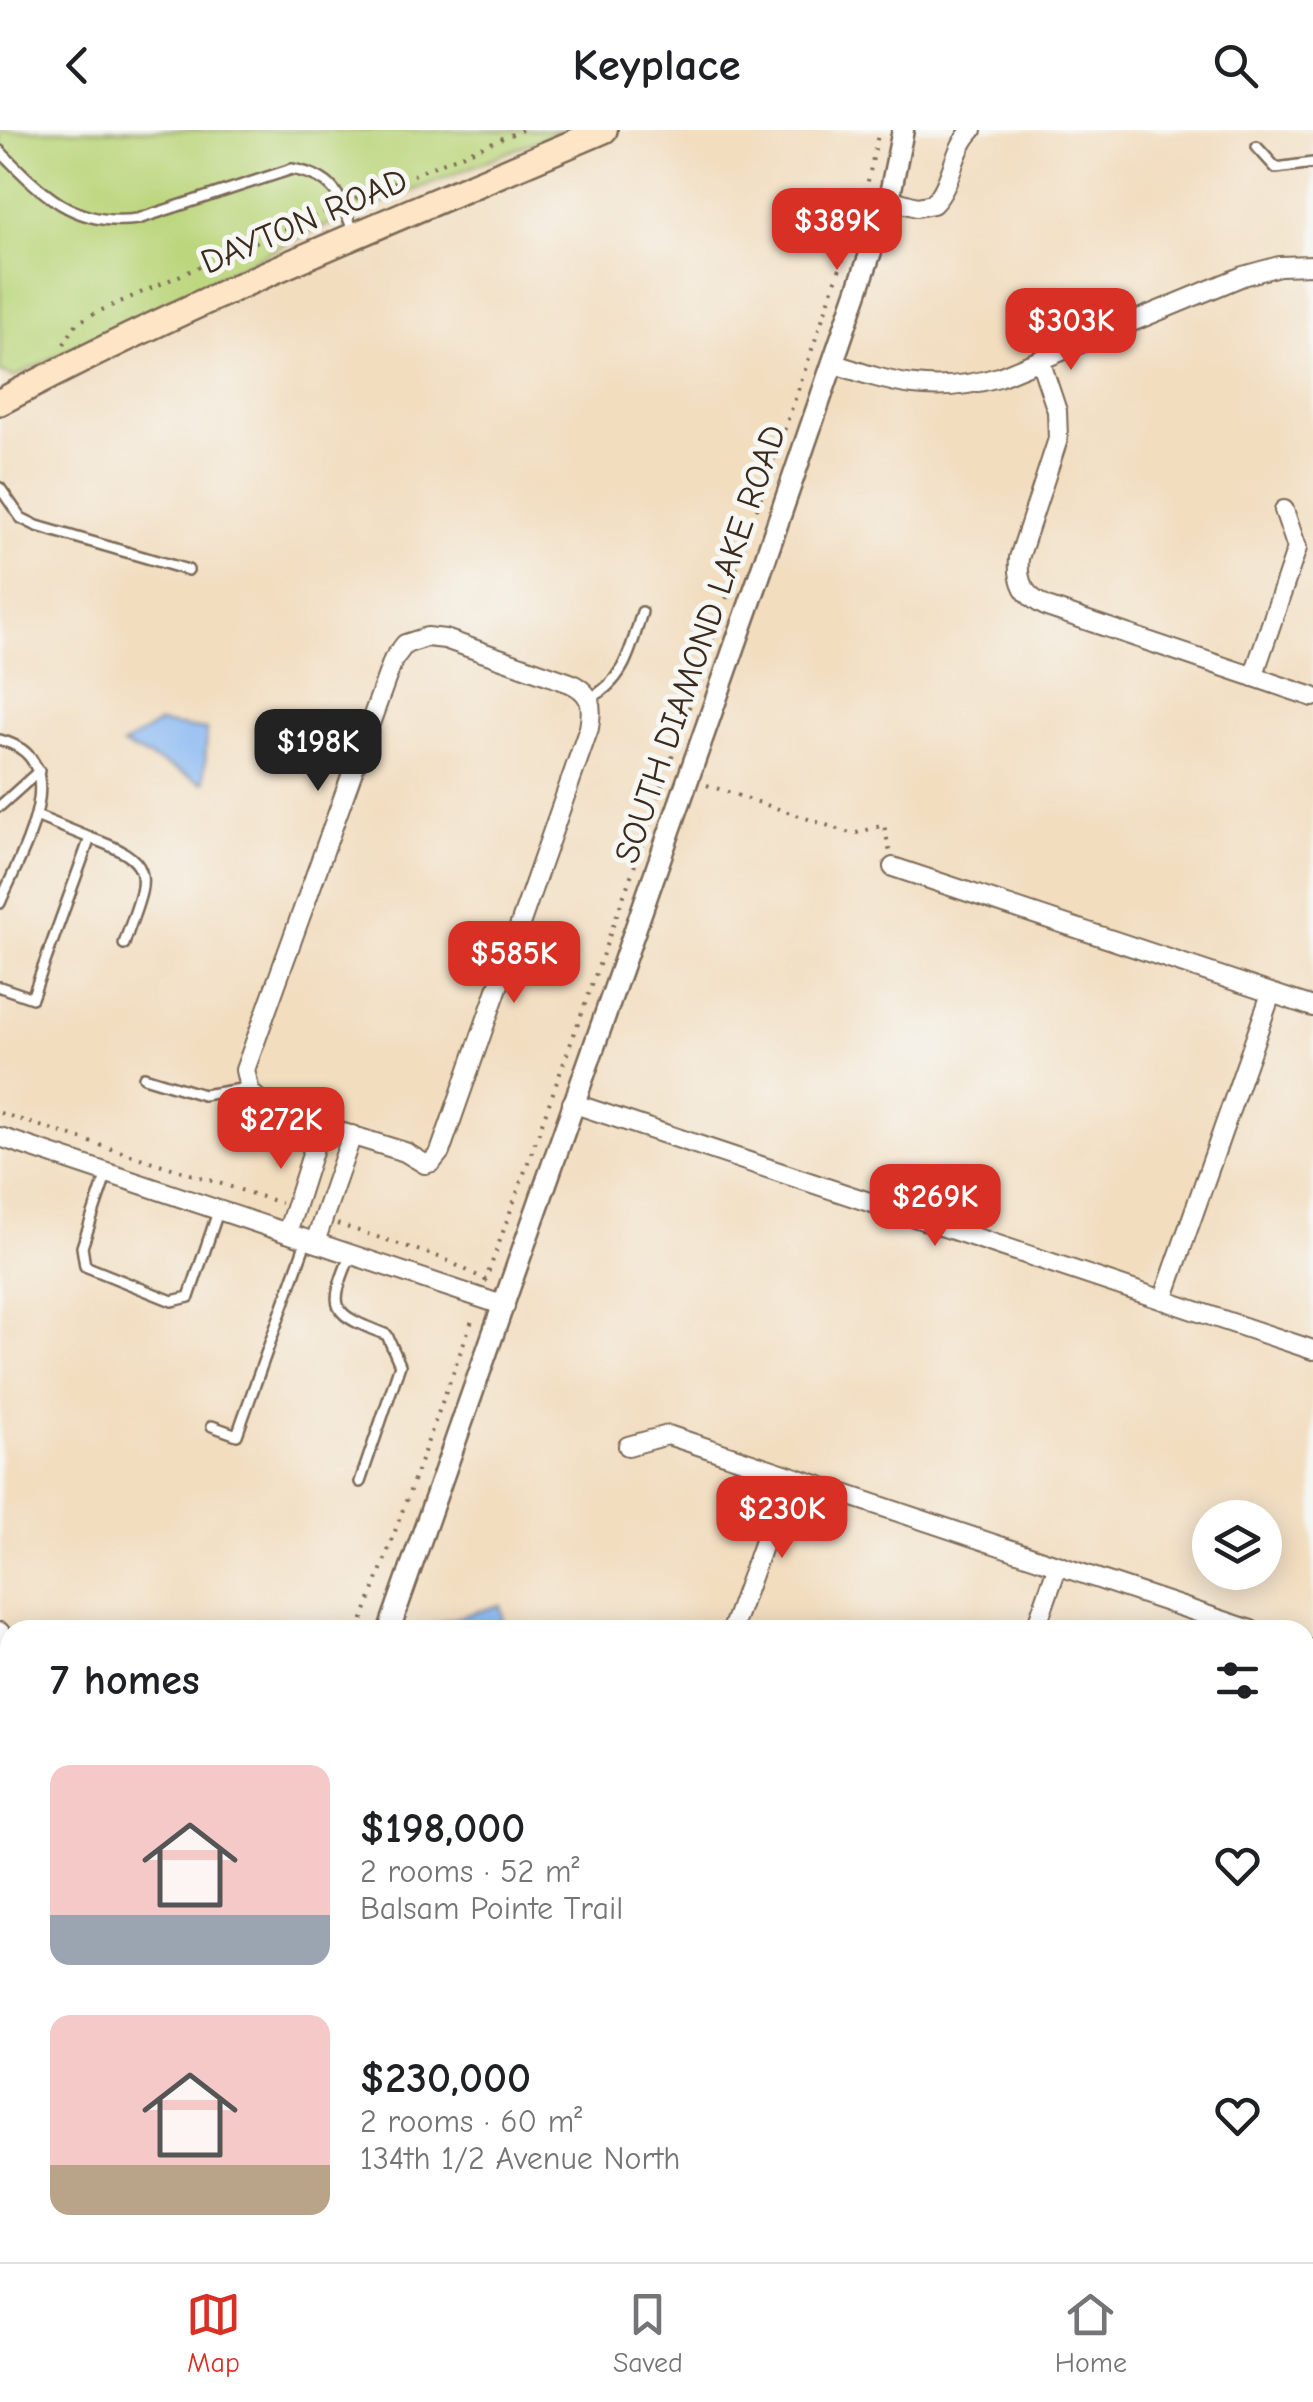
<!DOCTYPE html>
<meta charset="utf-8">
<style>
body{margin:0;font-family:"Comic Neue",sans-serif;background:#f6f6f6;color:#202124;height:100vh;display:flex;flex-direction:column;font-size:38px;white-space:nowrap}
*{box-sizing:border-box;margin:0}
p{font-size:32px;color:#757577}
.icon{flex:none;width:55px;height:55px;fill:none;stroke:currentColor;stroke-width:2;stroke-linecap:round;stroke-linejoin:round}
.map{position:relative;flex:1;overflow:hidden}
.side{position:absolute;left:0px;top:1490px;width:1315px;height:642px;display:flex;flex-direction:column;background:#fff;border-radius:30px 30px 0 0;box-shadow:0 5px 25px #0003}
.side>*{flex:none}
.fabs{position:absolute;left:1192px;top:1370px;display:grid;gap:20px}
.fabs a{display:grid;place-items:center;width:90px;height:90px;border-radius:50%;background:#fff;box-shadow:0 5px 25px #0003;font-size:50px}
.price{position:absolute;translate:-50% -85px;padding:0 22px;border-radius:20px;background:#d93025;color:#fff;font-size:32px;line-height:65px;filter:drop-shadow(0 2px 5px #0008)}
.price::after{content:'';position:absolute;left:50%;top:60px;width:30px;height:22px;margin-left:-15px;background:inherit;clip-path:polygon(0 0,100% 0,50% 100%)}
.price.on{background:#222;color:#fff}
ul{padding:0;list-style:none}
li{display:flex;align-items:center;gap:30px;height:250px;padding:0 50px}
li span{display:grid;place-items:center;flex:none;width:280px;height:200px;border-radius:20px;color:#555}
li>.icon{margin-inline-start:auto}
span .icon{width:120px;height:120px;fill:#fffc;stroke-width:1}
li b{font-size:42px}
h2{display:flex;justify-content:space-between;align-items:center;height:120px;padding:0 50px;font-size:42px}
header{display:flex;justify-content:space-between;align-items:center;height:130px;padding:0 50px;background:#fff;font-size:45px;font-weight:700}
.tab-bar{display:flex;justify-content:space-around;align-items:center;height:140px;border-top:2px solid #e0e0e0;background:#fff;font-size:28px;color:#757577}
.tab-bar a{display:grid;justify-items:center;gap:5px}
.tab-bar .on{color:#d93025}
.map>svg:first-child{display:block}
.green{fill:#bbd67c;stroke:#7b804d;stroke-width:2.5}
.water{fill:#88b8f3;stroke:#627188;stroke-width:2.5}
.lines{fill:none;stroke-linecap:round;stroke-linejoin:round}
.service-casing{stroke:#7b6956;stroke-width:14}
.minor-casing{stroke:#7b6956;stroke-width:22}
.tertiary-casing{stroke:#7b6956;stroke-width:25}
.secondary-casing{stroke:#7b6956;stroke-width:30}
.path{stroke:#7b6956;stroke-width:4;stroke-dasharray:2.5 8;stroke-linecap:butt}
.service{stroke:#fff;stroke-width:9}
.minor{stroke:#fff;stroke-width:18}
.tertiary{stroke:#fff;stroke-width:20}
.secondary{stroke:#fde5c5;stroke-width:25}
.labels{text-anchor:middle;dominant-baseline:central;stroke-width:10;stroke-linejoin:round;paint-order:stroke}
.street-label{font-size:35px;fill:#3b2a1e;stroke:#f6f6f2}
</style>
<header><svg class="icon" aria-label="back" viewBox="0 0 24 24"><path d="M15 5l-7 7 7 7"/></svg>Keyplace<svg class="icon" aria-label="search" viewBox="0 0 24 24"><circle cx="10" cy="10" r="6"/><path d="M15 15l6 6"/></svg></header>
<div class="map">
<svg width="1313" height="2132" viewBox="0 0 1313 2132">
<rect width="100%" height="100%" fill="#f6f6f2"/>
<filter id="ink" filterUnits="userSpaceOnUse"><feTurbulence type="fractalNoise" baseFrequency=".01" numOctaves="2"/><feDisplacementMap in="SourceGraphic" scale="20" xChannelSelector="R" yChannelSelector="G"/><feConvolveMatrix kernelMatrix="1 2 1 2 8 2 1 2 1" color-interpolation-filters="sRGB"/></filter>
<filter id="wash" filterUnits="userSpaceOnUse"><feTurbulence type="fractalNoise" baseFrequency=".0048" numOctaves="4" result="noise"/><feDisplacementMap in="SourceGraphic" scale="40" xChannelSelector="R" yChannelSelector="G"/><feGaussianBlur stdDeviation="2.25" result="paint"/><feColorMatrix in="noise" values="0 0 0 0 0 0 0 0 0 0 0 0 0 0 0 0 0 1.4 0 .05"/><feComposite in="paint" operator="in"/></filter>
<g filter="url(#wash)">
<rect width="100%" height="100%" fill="#f2ddbf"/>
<polygon class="green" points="0,0 563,0 311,102 14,247 0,242"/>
<g class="water">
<polygon points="159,593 207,600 204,653 123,615"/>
<polygon points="500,1475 504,1500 428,1500 428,1496"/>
</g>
</g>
<g filter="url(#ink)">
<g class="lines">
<defs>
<g id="service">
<polyline points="1257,17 1276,38 1313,33"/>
<path d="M0 21C41 63 75 98 138 89L292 39C335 47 340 65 354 104"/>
<polyline points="0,358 21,388 37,396 188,440"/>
<path d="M590 568C625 551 631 517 642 482"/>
<path d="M0 610C79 630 19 727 0 773"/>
<polyline points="0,676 39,641"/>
<path d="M90 708C164 733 144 752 124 814"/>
<polyline points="0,857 32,868 90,708 36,686"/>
<polyline points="144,947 203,965 248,958"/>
<polyline points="107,1043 82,1117 85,1136 172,1171 189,1167 219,1079"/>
<path d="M351 1124C327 1181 331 1183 387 1205L400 1235 360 1352"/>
<polyline points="212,1296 237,1305 307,1109"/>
</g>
<g id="minor">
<path d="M889 69 917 77 933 74C953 54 952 20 972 0"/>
<path d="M1040 230 1057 281 1058 309 1019 428C1017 453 1024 466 1047 477L1313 567"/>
<path d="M832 233C894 254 933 266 999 247L1243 146 1279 136 1313 135"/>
<path d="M427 507 445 509 570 553C592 563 593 576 589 598L440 1022 432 1032 425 1034 405 1022 321 996 260 971 250 962 245 940 393 530 405 514Z"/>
<polyline points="1253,547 1297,418 1284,380"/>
<polyline points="893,737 1313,877"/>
<polyline points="572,973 1313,1220"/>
<polyline points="0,1007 505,1176"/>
<polyline points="287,1103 321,996"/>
<polyline points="315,1112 352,1005"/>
<polyline points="1163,1170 1271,864"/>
<polyline points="628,1316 668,1305 1251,1500"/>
<polyline points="732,1500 787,1347"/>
<polyline points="1035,1500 1058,1435"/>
<polyline points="0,1502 10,1518"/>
<polyline points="1305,1518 1313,1521"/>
<polyline points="1305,1596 1313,1573"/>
<path d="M10 1614C1 1641 0 1666 10 1692"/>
<polyline points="809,2132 812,2122"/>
<polyline points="1108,2132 1113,2122"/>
</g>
<g id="tertiary">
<polyline points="389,1500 759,447 889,69 903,0"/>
<polyline points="163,2132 166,2122"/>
</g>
<path id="secondary" d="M0 272C195 168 401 87 604 0"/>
</defs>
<use href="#service" class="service-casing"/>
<use href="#minor" class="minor-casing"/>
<use href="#tertiary" class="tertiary-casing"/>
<use href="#secondary" class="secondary-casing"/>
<g class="path">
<polyline points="355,69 522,0"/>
<polyline points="64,214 77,193 95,183 333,78"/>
<polyline points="707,655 853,704 884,695 890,723"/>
<polyline points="0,983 281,1073"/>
<polyline points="337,1094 442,1128 486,1150"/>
<polyline points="485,1152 637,729 865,65 879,0"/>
<polyline points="359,1500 474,1185"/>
<polyline points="131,2132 135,2122"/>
</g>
<use href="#service" class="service"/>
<use href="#minor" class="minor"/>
<use href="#tertiary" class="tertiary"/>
<use href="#secondary" class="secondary"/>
</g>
</g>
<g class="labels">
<g class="street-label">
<text transform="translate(304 91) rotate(-23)">DAYTON ROAD</text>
<text transform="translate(700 514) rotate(-71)">SOUTH DIAMOND LAKE ROAD</text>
</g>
</g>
</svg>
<div class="fabs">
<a><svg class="icon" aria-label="layers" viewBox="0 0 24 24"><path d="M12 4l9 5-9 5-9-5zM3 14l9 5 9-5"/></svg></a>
</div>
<b class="price" style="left:837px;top:143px">$389K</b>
<b class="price" style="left:1071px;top:243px">$303K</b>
<b class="price on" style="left:318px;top:664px">$198K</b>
<b class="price" style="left:514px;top:876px">$585K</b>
<b class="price" style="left:281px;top:1042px">$272K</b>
<b class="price" style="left:935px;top:1119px">$269K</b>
<b class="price" style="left:782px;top:1431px">$230K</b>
<section class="side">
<h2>7 homes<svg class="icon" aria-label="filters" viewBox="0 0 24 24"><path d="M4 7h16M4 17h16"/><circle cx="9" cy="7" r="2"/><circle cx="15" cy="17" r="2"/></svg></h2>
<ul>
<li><span style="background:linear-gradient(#f6c9c9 75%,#9aa5b1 0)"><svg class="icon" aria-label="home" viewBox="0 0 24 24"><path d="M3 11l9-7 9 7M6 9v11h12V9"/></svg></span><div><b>$198,000</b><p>2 rooms · 52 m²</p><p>Balsam Pointe Trail</p></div><svg class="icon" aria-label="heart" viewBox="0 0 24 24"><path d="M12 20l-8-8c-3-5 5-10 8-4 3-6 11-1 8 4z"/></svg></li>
<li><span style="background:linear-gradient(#f6c9c9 75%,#b9a48a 0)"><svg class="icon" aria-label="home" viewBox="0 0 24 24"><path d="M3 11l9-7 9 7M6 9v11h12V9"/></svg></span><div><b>$230,000</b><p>2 rooms · 60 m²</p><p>134th 1/2 Avenue North</p></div><svg class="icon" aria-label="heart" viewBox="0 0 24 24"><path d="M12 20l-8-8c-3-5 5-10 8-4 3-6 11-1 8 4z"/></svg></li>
</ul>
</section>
</div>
<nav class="tab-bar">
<a class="on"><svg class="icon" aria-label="map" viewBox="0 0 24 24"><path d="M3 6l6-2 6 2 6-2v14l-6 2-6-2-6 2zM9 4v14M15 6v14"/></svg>Map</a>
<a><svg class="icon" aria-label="saved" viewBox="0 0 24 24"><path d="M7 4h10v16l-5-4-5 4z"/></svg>Saved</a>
<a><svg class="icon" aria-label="home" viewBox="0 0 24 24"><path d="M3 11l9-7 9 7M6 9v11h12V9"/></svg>Home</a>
</nav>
